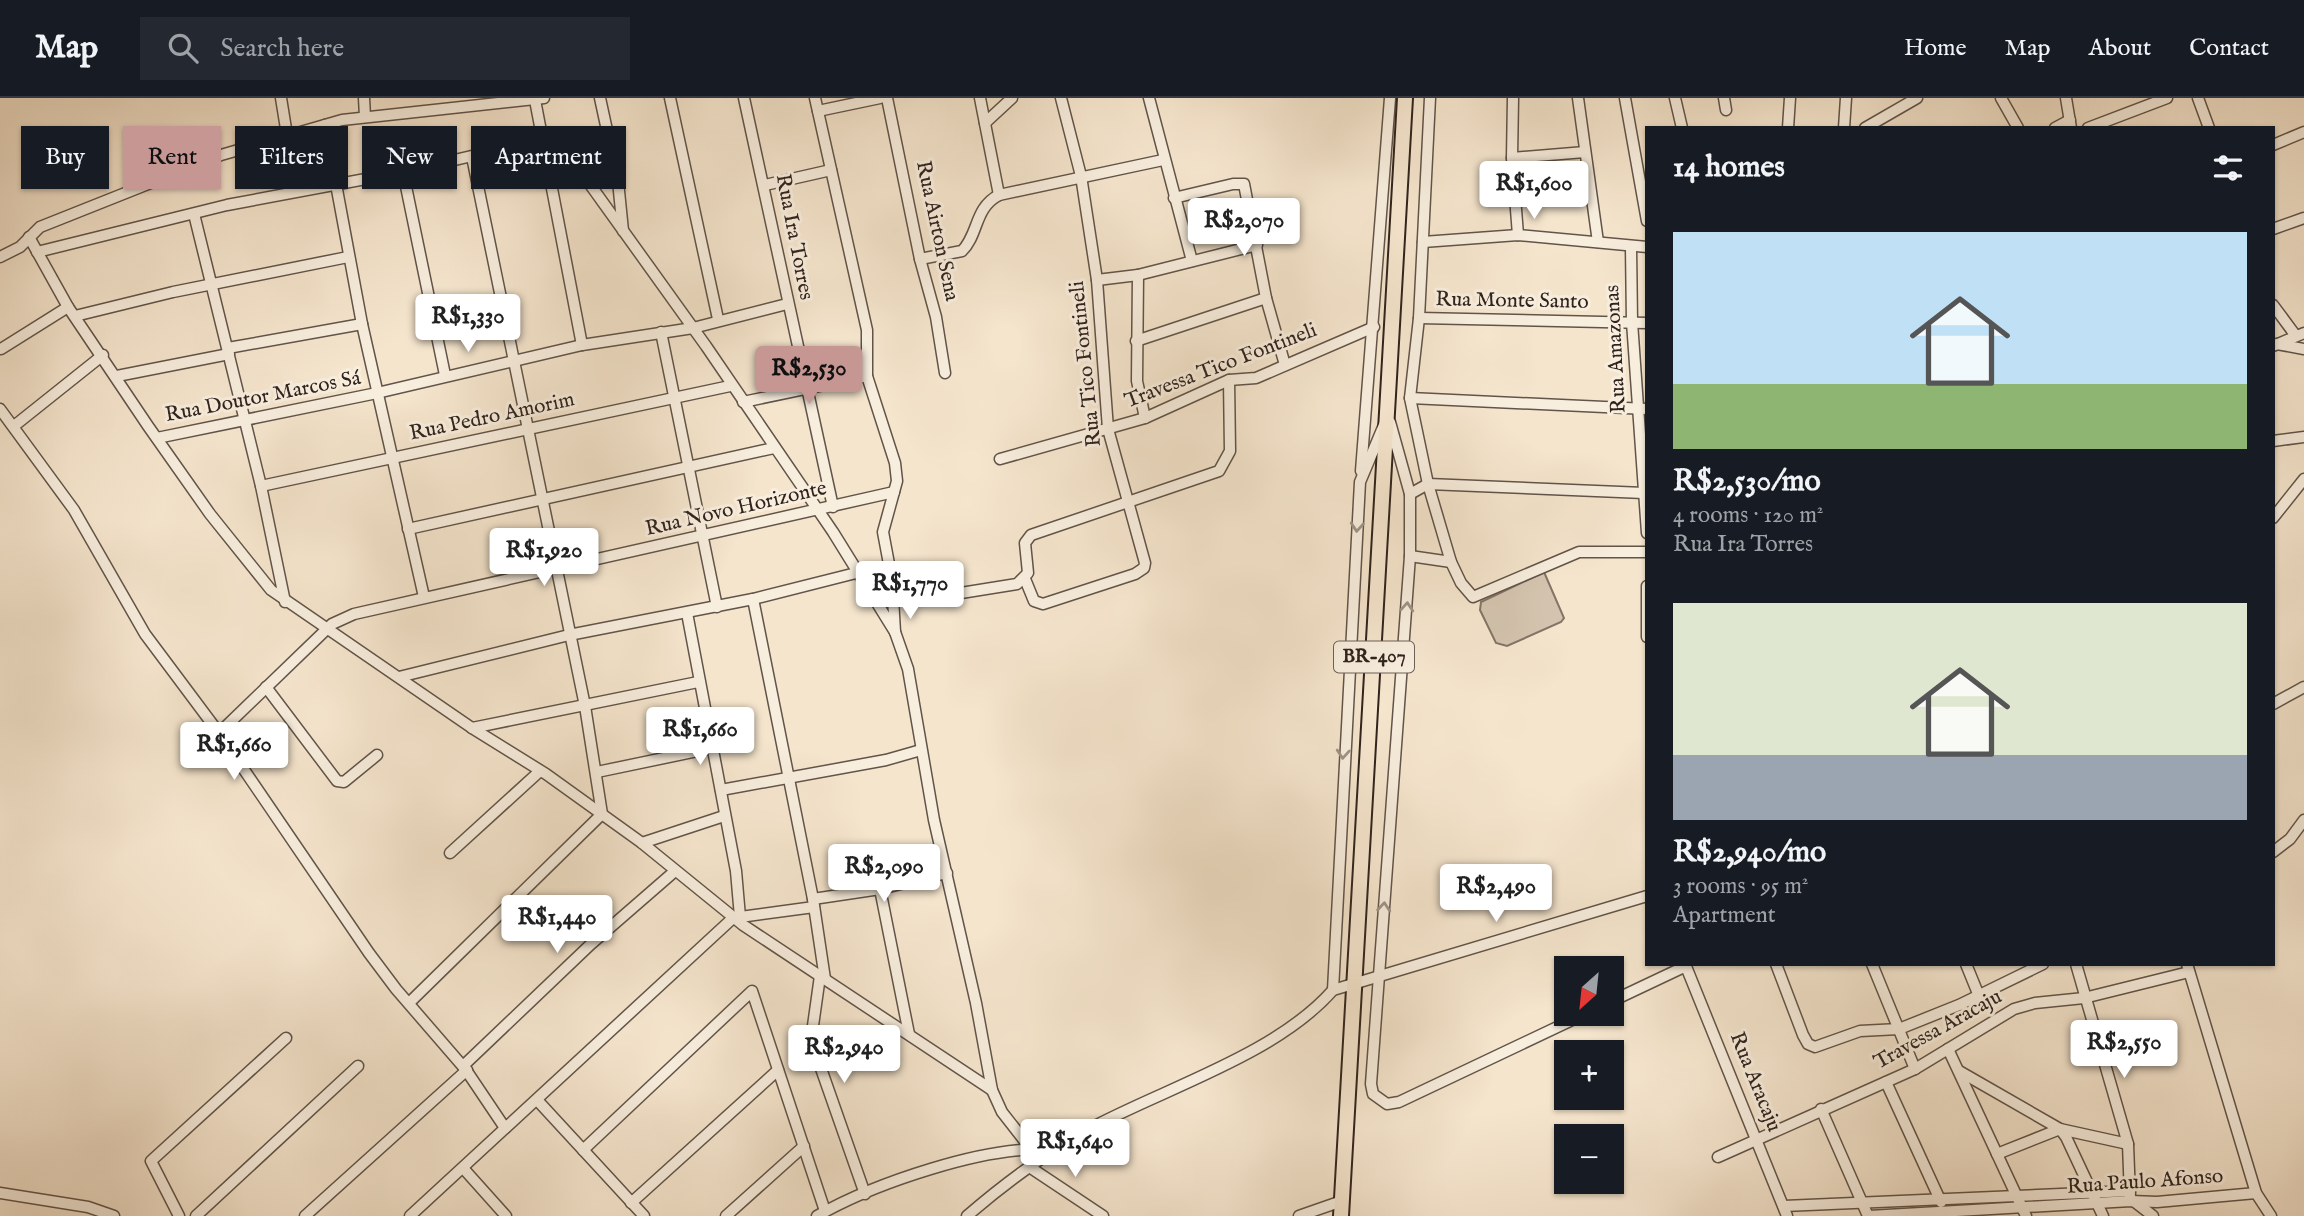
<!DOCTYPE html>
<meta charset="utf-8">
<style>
body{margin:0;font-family:"IM FELL English",serif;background:#242831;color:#f1f3f6;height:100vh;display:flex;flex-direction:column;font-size:26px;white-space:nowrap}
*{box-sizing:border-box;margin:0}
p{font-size:23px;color:#9ea1a6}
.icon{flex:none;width:38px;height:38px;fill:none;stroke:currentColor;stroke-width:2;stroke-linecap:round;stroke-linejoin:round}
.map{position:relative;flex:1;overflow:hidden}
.panel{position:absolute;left:1645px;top:28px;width:630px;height:840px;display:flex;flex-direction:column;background:#171b24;border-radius:0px;box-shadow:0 2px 5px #0004}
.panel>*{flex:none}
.guide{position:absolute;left:21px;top:28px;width:665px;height:63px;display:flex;gap:14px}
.needle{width:46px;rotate:207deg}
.tools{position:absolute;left:1554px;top:858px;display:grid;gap:14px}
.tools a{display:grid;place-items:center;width:70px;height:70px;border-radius:0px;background:#171b24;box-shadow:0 2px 5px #0004;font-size:35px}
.price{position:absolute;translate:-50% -60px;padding:0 16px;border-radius:7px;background:#fff;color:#222;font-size:23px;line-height:46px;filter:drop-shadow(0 2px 4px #0008)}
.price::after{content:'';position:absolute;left:50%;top:42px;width:21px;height:16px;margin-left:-10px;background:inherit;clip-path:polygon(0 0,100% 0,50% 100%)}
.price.active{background:#c59692;color:#111}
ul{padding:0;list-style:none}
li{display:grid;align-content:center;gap:14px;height:371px;padding:0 28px}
li span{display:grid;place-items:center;height:217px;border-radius:0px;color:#555}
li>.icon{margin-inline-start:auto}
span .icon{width:126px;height:126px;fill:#fffc;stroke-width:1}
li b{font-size:30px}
h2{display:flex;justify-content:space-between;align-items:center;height:84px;padding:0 28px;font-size:30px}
.chip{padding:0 24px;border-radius:0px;background:#171b24;box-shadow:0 2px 5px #0004;font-size:24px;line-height:63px}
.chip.active{background:#c59692;color:#111}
header{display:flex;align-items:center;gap:42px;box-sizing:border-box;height:98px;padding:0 35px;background:#171b24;border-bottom:2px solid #363941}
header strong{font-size:33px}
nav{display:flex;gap:38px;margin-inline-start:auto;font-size:24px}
.search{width:490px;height:63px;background:#242831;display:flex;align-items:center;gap:18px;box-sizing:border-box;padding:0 24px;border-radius:0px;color:#9ea1a6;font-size:26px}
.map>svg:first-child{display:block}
.green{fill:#d4c4af;stroke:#827466;stroke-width:2}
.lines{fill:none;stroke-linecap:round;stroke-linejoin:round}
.minor-casing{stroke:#615449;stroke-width:13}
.highway-casing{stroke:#30231d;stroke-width:18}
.minor{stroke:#f8eede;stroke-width:10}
.highway{stroke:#f5e5cd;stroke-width:14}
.oneway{stroke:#9e9387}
.labels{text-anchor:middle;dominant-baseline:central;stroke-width:6;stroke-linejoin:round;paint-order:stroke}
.shield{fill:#f8eede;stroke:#6c6057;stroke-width:2}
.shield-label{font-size:19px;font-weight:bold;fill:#30231d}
.street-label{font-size:21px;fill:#30231d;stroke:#f8eede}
</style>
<header>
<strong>Map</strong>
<div class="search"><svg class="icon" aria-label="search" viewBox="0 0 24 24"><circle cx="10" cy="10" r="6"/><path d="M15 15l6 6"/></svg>Search here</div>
<nav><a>Home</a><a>Map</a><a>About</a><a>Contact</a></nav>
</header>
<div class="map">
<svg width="2304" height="1118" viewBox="0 0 2304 1118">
<rect width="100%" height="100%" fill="#f5e5cd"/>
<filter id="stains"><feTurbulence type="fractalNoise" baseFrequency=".00286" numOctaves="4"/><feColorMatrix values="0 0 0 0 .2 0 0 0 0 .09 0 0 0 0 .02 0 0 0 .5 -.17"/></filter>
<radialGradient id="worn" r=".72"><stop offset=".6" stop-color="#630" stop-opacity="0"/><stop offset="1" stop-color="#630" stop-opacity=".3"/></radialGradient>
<polygon class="green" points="1544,474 1564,520 1561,524 1507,548 1496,545 1480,512 1481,504"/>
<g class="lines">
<defs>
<g id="minor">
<polyline points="281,0 287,37"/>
<polyline points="364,0 365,19"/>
<polyline points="600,0 618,83 623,133"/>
<polyline points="670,0 718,221"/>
<polyline points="744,0 833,409"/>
<polyline points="815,0 867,232 867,278 895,365 897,383 883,434 892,482 895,534 908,571 934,722 976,905 992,992 1002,1014 1031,1051"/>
<polyline points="887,0 920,161 936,219 945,275"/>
<polyline points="980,0 999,97"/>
<polyline points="1149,0 1192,163"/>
<polyline points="1430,0 1419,220 1410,300 1428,386 1451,464 1461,485 1473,499 1579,454 1647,454"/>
<polyline points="1513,0 1512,60 1518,137"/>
<polyline points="1578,0 1598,144"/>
<polyline points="1625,0 1647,123"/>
<polyline points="1675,0 1682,30"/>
<polyline points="1724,0 1726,12"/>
<polyline points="2001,0 2018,30"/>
<polyline points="2066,0 2071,30"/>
<polyline points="2198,0 2209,30"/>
<polyline points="535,2 582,247"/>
<polyline points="818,13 880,0"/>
<polyline points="985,25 1012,0"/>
<polyline points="325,27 362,226 424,499"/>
<polyline points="1788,30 1790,0"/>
<polyline points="1844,30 1846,0"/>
<polyline points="1865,30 1917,0"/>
<polyline points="2055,30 2070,22"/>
<polyline points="2088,30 2167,0"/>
<polyline points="540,38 554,39 566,53 706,248 833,434 895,534"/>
<polyline points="2273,47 2304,34"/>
<polyline points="1512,60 1585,54"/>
<polyline points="403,74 445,277"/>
<polyline points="765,87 831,72"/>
<polyline points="1174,100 1233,86 1244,86 1266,200 1285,267"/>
<polyline points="194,116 261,388 285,504"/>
<polyline points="2273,131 2304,120"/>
<polyline points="29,139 68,209 148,328 210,416 271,492 472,630 546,676 642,745 743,827 992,992"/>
<polyline points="1423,144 1518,137 1647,149"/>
<polyline points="1631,149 1632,224 1647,435"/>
<polyline points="37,154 227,107 403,74 541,42"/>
<polyline points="0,159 20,149 40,129 221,57 342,22 544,0"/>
<path d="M920 161 962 153C979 136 974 110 999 97L1163 62"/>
<polyline points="1138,177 1137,283 1145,320"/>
<polyline points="1097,182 1138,177 1257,147"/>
<polyline points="2273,207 2296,238"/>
<polyline points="75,218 173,194 348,159"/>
<polyline points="1419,220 1647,225"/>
<polyline points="661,234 717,509"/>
<polyline points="1136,243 1266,200"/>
<polyline points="2277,246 2304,251"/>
<polyline points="2273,248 2304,235"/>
<polyline points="228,250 362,226"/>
<polyline points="1,251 68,209"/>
<polyline points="117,278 229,256"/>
<polyline points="1410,300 1647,311"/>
<polyline points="743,304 867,278"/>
<polyline points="0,311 74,412 145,536 219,635 369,855 396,891 466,972 505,1030"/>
<polyline points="1390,324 1410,396 1410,458 1371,986 1373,996 1387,1006 1399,1004 1587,915"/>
<polyline points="14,328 103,257"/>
<polyline points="157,340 377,295 582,247 693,230 787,206"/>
<polyline points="2273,343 2304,339"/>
<polyline points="1000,361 1145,320 1229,282 1256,280 1374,229"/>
<polyline points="1361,373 1390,0"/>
<polyline points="261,388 730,288"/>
<polyline points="1410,396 1428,386 1644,395"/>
<polyline points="2273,420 2304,381"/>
<polyline points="408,431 774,350"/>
<polyline points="1410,458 1451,464"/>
<polyline points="1025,481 1034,503 1043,506 1135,476 1144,470 1145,465 1108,331 1097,182 1081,78 1061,0"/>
<polyline points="1647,488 1647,539"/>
<polyline points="753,501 813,801 825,881"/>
<polyline points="687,515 736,773 740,819"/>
<polyline points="399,579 569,537 753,501 856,475 882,479 936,499 1017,486 1028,475 1025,445 1031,437 1219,373 1230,353 1229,282"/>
<polyline points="266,589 337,683 344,684 377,657"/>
<polyline points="2273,606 2304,589"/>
<polyline points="472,630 698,584"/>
<polyline points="219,635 332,526 354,516 894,394"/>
<polyline points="597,674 712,650"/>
<polyline points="721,692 886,662 921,652"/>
<polyline points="642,745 724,718"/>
<polyline points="2273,754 2290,741 2304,722"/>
<polyline points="450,755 540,673"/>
<polyline points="880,791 909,936"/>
<polyline points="813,801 880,791 947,775"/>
<polyline points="1685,866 1787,1118"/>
<polyline points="1776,866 1803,937 1808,946 1815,949 1860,933 1899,931 1959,907 2043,866"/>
<polyline points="1872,866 1915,971"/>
<polyline points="1966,866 1979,898"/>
<polyline points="2076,866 2128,1046 2130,1099"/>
<polyline points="2187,866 2256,1095 2271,1118"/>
<polyline points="820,878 811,942 865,1096"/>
<polyline points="1333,892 1360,384 1384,327"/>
<polyline points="1612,903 1686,868"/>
<polyline points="409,905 602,716 585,608 472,59"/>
<polyline points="1948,951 2026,1118"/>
<polyline points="463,968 591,846 675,773"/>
<polyline points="1959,973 2060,1031 2066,1039 2103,1118"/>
<polyline points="1886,984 1941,1104"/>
<polyline points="538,1003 644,1118"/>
<polyline points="1821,1011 1868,1118"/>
<polyline points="583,1052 752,893 825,1113"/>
<polyline points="1997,1056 2060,1031 2128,1046"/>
<polyline points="1718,1059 1915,971 2014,911 2035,905 2084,900 2189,874"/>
<polyline points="463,1070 506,1118"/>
<polyline points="1031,1070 1103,1118"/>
<polyline points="0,1095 88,1109 114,1118"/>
<polyline points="2135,1104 2153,1118"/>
<polyline points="631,1105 778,972"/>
<polyline points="1784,1108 2130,1093"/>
<polyline points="179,1118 151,1063 286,940"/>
<polyline points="196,1118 358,968"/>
<polyline points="305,1118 467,972"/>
<polyline points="410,1118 733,820 814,809"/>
<polyline points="726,1118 804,1048"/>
<path d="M817 1118C873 1086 988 1046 1052 1052"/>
<path d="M967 1118C1004 1086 1046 1055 1089 1031 1165 990 1276 957 1333 892L1647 798"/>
<polyline points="1299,1118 1342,1103"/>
<polyline points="1869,1118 2131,1103 2157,1104 2256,1095"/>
</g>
<polyline id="highway" points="1341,1118 1405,0"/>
</defs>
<use href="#minor" class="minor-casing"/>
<use href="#highway" class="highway-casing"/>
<use href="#minor" class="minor"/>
<use href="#highway" class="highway"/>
</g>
<defs><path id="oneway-chevron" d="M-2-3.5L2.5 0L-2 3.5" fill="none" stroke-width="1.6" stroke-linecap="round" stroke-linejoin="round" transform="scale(1.75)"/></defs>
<g class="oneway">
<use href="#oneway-chevron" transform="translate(1357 429) rotate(94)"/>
<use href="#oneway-chevron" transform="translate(1407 509) rotate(-86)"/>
<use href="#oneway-chevron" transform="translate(1343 656) rotate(94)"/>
<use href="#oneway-chevron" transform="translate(1384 809) rotate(-85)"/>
</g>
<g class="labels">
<rect class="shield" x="1334" y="543.5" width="80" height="31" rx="5"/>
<g class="shield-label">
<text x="1374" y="559">BR-407</text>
</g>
<g class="street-label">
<text transform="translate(937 133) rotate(78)">Rua Airton Sena</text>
<text transform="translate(794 139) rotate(79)">Rua Ira Torres</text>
<text transform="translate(1512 203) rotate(1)">Rua Monte Santo</text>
<text transform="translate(1616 251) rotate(-93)">Rua Amazonas</text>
<text transform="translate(1086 266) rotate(-96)">Rua Tico Fontineli</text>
<text transform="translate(1221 268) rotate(-21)">Travessa Tico Fontineli</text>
<text transform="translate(263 299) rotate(-11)">Rua Doutor Marcos Sá</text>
<text transform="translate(492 319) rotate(-12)">Rua Pedro Amorim</text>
<text transform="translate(736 411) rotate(-13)">Rua Novo Horizonte</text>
<text transform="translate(1938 932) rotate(-29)">Travessa Aracaju</text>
<text transform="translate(1755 984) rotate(68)">Rua Aracaju</text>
<text transform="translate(2145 1084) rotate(-4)">Rua Paulo Afonso</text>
</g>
</g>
<rect width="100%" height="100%" filter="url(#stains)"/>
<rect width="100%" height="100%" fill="url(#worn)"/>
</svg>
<div class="tools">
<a><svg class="needle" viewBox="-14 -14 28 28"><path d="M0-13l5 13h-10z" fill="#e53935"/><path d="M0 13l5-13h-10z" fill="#9ea1a6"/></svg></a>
<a>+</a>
<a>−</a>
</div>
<b class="price" style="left:1534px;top:123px">R$1,600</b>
<b class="price" style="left:1244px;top:160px">R$2,070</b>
<b class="price" style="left:468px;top:256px">R$1,330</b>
<b class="price active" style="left:809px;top:308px">R$2,530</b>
<b class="price" style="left:544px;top:490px">R$1,920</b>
<b class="price" style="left:910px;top:523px">R$1,770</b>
<b class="price" style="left:700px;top:669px">R$1,660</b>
<b class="price" style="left:234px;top:684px">R$1,660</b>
<b class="price" style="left:884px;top:806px">R$2,090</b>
<b class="price" style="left:1496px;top:826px">R$2,490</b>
<b class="price" style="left:557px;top:857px">R$1,440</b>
<b class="price" style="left:2124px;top:982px">R$2,550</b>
<b class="price" style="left:844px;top:987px">R$2,940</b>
<b class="price" style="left:1075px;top:1081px">R$1,640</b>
<div class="guide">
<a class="chip">Buy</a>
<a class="chip active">Rent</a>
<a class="chip">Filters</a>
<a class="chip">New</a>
<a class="chip">Apartment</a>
</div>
<section class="panel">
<h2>14 homes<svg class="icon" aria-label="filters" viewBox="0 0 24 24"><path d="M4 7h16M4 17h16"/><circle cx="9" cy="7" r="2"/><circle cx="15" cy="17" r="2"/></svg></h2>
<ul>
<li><span style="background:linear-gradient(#bfe0f5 70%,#8fb573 0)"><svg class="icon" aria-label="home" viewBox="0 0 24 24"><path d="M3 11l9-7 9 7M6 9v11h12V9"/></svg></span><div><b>R$2,530/mo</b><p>4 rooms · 120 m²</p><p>Rua Ira Torres</p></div></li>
<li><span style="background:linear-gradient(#dfe7d0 70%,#9aa5b1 0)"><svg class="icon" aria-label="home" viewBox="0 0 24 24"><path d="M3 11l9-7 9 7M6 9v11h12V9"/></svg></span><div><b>R$2,940/mo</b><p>3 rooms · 95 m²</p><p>Apartment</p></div></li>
</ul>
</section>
</div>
